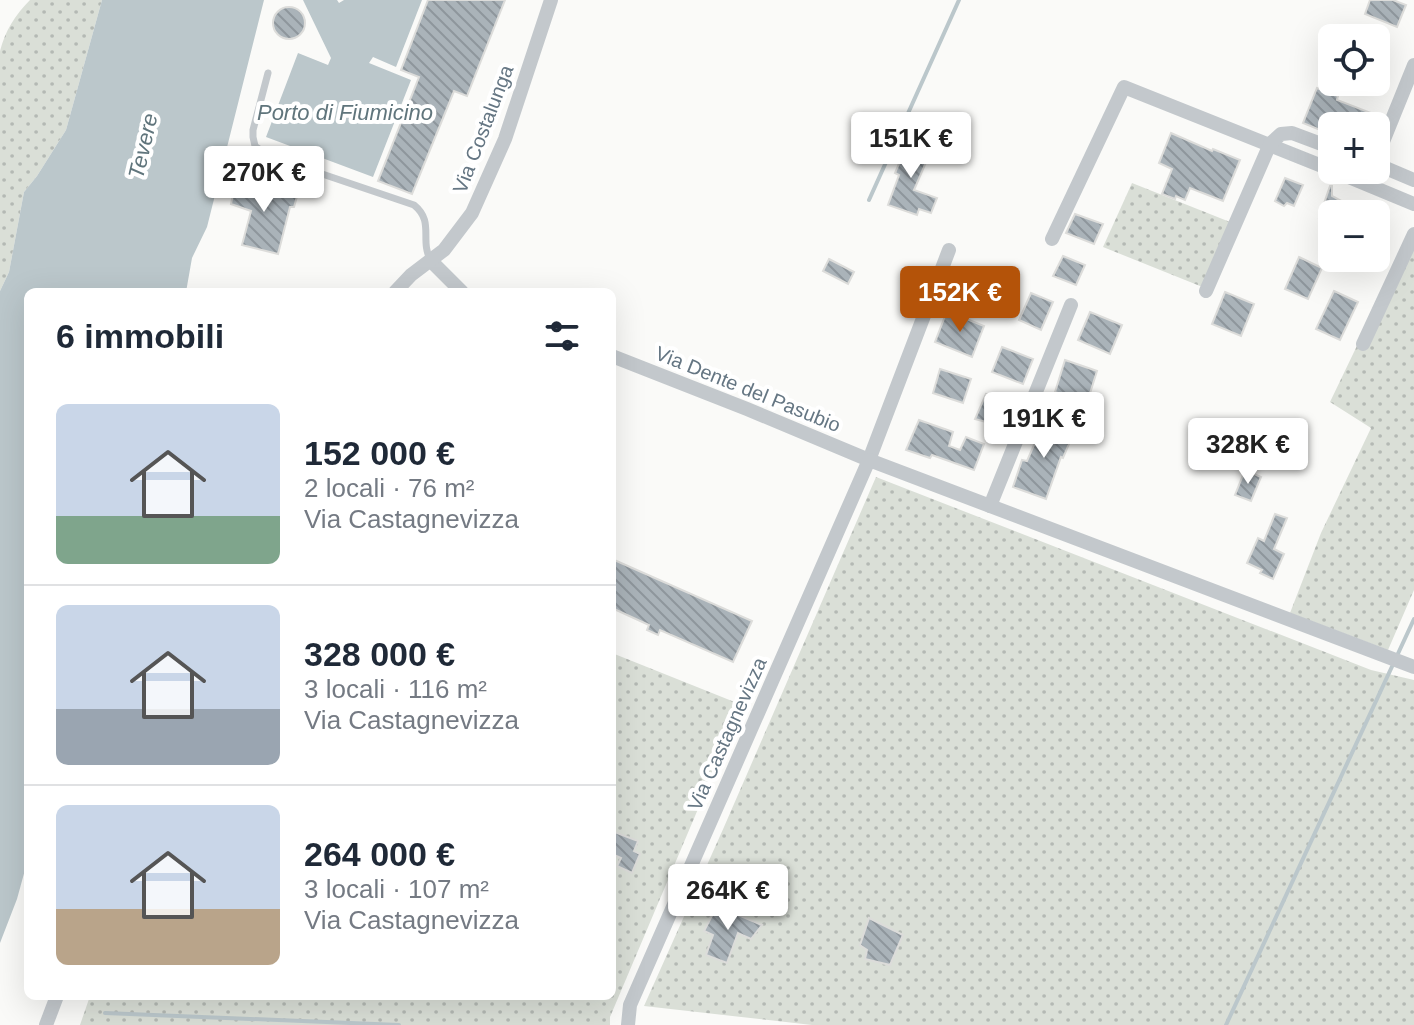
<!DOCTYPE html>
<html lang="it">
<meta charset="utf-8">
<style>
body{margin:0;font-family:Arial,sans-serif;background:#f2f2f3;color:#1f2937;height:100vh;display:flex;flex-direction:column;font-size:30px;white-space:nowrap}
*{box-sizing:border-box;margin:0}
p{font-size:26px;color:#747a83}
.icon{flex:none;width:44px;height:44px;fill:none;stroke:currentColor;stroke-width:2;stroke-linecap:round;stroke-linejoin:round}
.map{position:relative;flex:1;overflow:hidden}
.drawer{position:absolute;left:24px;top:288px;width:592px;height:712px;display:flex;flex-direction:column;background:#fff;border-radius:12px;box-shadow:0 8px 32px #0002}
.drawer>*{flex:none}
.buttons{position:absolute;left:1318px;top:24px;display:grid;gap:16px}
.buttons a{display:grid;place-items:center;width:72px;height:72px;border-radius:12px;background:#fff;box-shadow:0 8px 32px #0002;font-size:40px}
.price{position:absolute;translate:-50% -68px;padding:0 18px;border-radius:8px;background:#fff;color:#222;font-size:26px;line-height:52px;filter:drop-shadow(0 2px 4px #0008)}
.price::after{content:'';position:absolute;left:50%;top:48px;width:24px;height:18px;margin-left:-12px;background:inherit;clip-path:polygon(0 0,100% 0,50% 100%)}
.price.active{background:#b45309;color:#fff}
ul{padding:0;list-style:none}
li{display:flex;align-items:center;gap:24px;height:200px;padding:0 32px}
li+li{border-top:2px solid #e0e1e3}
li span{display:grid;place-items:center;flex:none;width:224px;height:160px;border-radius:12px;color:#555}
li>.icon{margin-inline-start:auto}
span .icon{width:96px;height:96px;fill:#fffc;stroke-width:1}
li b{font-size:34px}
h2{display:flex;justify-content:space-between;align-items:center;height:96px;padding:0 32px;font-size:34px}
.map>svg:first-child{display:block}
.grass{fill:url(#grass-dots)}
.water{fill:#bbc7cb}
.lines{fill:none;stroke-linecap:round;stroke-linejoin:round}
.stream{stroke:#bbc7cb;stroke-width:4}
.building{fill:url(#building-back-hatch);stroke:#dcdcda;stroke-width:2}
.lane{stroke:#c3c8cc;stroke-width:7}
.street{stroke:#c3c8cc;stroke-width:14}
.labels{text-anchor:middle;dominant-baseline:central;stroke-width:8;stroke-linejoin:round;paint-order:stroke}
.street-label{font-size:20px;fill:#657683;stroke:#fff}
.water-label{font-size:22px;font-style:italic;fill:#60757c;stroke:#fff}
</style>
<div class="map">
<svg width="1414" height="1025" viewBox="0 0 1414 1025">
<defs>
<pattern id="grass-dots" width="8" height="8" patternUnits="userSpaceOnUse" patternTransform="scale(2)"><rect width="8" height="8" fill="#dadfd7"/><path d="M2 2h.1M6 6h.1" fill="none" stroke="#b4b9b4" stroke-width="1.8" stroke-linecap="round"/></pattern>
<pattern id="building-back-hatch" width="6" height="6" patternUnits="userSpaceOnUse" patternTransform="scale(2)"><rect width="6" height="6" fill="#aab3b9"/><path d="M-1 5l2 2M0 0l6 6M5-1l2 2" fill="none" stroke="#8e969c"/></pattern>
</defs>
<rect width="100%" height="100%" fill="#fafaf8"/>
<g class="grass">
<path d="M30 0H102L66 130 37 176 24 192 9 272 0 291V51C5 31 15 15 30 0Z"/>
<polygon points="1132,183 1230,222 1205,288 1103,247"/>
<polygon points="1414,227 1414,590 1388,650 1290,613 1321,533 1371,428 1330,402"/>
<polygon points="876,477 1371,670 1414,680 1414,1025 812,1025 644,1006 724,827"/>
<polygon points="612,653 742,705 610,1017 610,1025 80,1025 90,996 612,996"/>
</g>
<g class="water">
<polygon points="102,0 264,0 207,227 192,258 186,292 28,292 28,859 17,899 0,943 0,291 9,272 24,192 37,176 66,130"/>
<polygon points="303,0 337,0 339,3 344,0 422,0 396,67 373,57 369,63 411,80 373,177 266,137 298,53 328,65 331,58"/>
</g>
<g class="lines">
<g class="stream">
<polyline points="869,200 959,0"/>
<polyline points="105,1013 399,1025"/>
<polyline points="1226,1025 1414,619"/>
</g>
</g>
<g class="building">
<polygon points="428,0 505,0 467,96 454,91 412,194 378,181 419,77 401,70"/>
<polygon points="1370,0 1393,0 1406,5 1397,27 1365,14"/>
<circle cx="289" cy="23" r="16"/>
<polygon points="1317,88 1338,96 1337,100 1371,113 1367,125 1327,126 1325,132 1303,123"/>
<polygon points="913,130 924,135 915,154 927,160 914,190 937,198 931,213 919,209 917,215 888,205 899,175 895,173"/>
<polygon points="1171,133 1212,151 1213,149 1240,160 1223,201 1190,188 1185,200 1176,196 1175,199 1162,194 1172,169 1159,163"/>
<polygon points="1285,178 1303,185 1294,206 1287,203 1284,206 1275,201"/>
<polygon points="236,179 258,185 259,183 298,193 294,207 290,207 278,254 242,245 251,211 231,204"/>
<polygon points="1330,186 1332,186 1332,196 1345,203 1341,214 1332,214 1332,223 1319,218"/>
<polygon points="1075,214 1103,224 1094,244 1066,233"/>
<polygon points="1063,256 1085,265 1076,285 1053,276"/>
<polygon points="1299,257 1322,268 1308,299 1285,289"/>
<polygon points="829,259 854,272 848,284 823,271"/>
<polygon points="952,270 965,275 969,272 1001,283 994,302 977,296 975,300 945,289"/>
<polygon points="1334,291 1358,302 1340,340 1316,329"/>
<polygon points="1225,292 1254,304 1241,336 1212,324"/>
<polygon points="1031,293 1053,302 1041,330 1019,320"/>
<polygon points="947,311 984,326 972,357 935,342"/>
<polygon points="1090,312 1122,325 1110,354 1078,340"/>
<polygon points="1002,347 1033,359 1023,384 992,372"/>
<polygon points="1065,360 1097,371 1087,403 1055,392"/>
<polygon points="940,369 971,379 963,403 933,393"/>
<polygon points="986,394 1014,405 1006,425 999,423 997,425 975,419"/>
<polygon points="919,420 953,432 949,446 960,450 966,437 984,444 974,470 932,455 930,458 906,450"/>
<polygon points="1044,422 1075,430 1063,458 1061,457 1046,499 1013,487 1022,460 1027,461"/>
<polygon points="1245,470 1261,477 1251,501 1235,495"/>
<polygon points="1275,514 1287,518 1274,549 1284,554 1273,579 1260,573 1262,570 1247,563 1258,538 1264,541"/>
<polygon points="612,559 752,621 733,662 660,630 658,635 647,630 649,625 612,608"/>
<polygon points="612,831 638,841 634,851 640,854 632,873 617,866 621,858 612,854"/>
<polygon points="717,906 762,925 751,939 738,933 727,963 706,955 713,935 704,931"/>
<polygon points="869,918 903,935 890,965 865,959 867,950 860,945"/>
</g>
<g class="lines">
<path class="lane" d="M268 73 253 130V137L255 146 269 156 414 205C435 222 419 240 431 261"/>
<g class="street">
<polyline points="1376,159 1414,65"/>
<polyline points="1376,164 1414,180"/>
<polyline points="1332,170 1414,204"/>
<polyline points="1052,239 1124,87 1332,170"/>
<polyline points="431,261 462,292"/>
<polyline points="1206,291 1270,144 1281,134 1292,133 1332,148"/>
<polyline points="395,292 411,275 444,250 472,213 505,139 551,0"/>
<polyline points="1363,344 1414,234"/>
<polyline points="612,356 747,409 869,460 949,250"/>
<polyline points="990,506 1071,305"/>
<polyline points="46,1025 57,996"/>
<polyline points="628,1025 630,1005 869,460 1414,667"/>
</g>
</g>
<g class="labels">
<g class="street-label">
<text transform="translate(483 129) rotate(-69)">Via Costalunga</text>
<text transform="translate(748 389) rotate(22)">Via Dente del Pasubio</text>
<text transform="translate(727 734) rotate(-66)">Via Castagnevizza</text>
</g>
<g class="water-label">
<text x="345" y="112">Porto di Fiumicino</text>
<text transform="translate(143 146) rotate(-77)">Tevere</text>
</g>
</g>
</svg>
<div class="buttons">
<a><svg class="icon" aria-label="locate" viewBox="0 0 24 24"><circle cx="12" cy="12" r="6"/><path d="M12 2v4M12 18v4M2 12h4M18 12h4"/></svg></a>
<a>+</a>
<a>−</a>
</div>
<b class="price" style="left:911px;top:180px">151K €</b>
<b class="price" style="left:264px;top:214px">270K €</b>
<b class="price active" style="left:960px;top:334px">152K €</b>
<b class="price" style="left:1044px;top:460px">191K €</b>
<b class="price" style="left:1248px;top:486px">328K €</b>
<b class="price" style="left:728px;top:932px">264K €</b>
<section class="drawer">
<h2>6 immobili<svg class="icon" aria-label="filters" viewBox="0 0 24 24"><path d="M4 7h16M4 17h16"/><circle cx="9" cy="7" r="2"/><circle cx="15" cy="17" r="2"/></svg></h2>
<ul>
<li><span style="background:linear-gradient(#c9d6e8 70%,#7fa58c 0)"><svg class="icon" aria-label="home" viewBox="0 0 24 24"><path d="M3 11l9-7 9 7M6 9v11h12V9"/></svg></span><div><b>152 000 €</b><p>2 locali · 76 m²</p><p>Via Castagnevizza</p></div></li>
<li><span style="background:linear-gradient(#c9d6e8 65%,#9aa5b1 0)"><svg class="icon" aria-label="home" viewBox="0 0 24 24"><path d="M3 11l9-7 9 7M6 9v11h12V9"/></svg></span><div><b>328 000 €</b><p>3 locali · 116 m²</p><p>Via Castagnevizza</p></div></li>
<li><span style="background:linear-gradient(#c9d6e8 65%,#b9a48a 0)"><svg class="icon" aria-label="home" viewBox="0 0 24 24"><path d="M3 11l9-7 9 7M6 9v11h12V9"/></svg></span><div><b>264 000 €</b><p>3 locali · 107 m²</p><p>Via Castagnevizza</p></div></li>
</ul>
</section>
</div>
